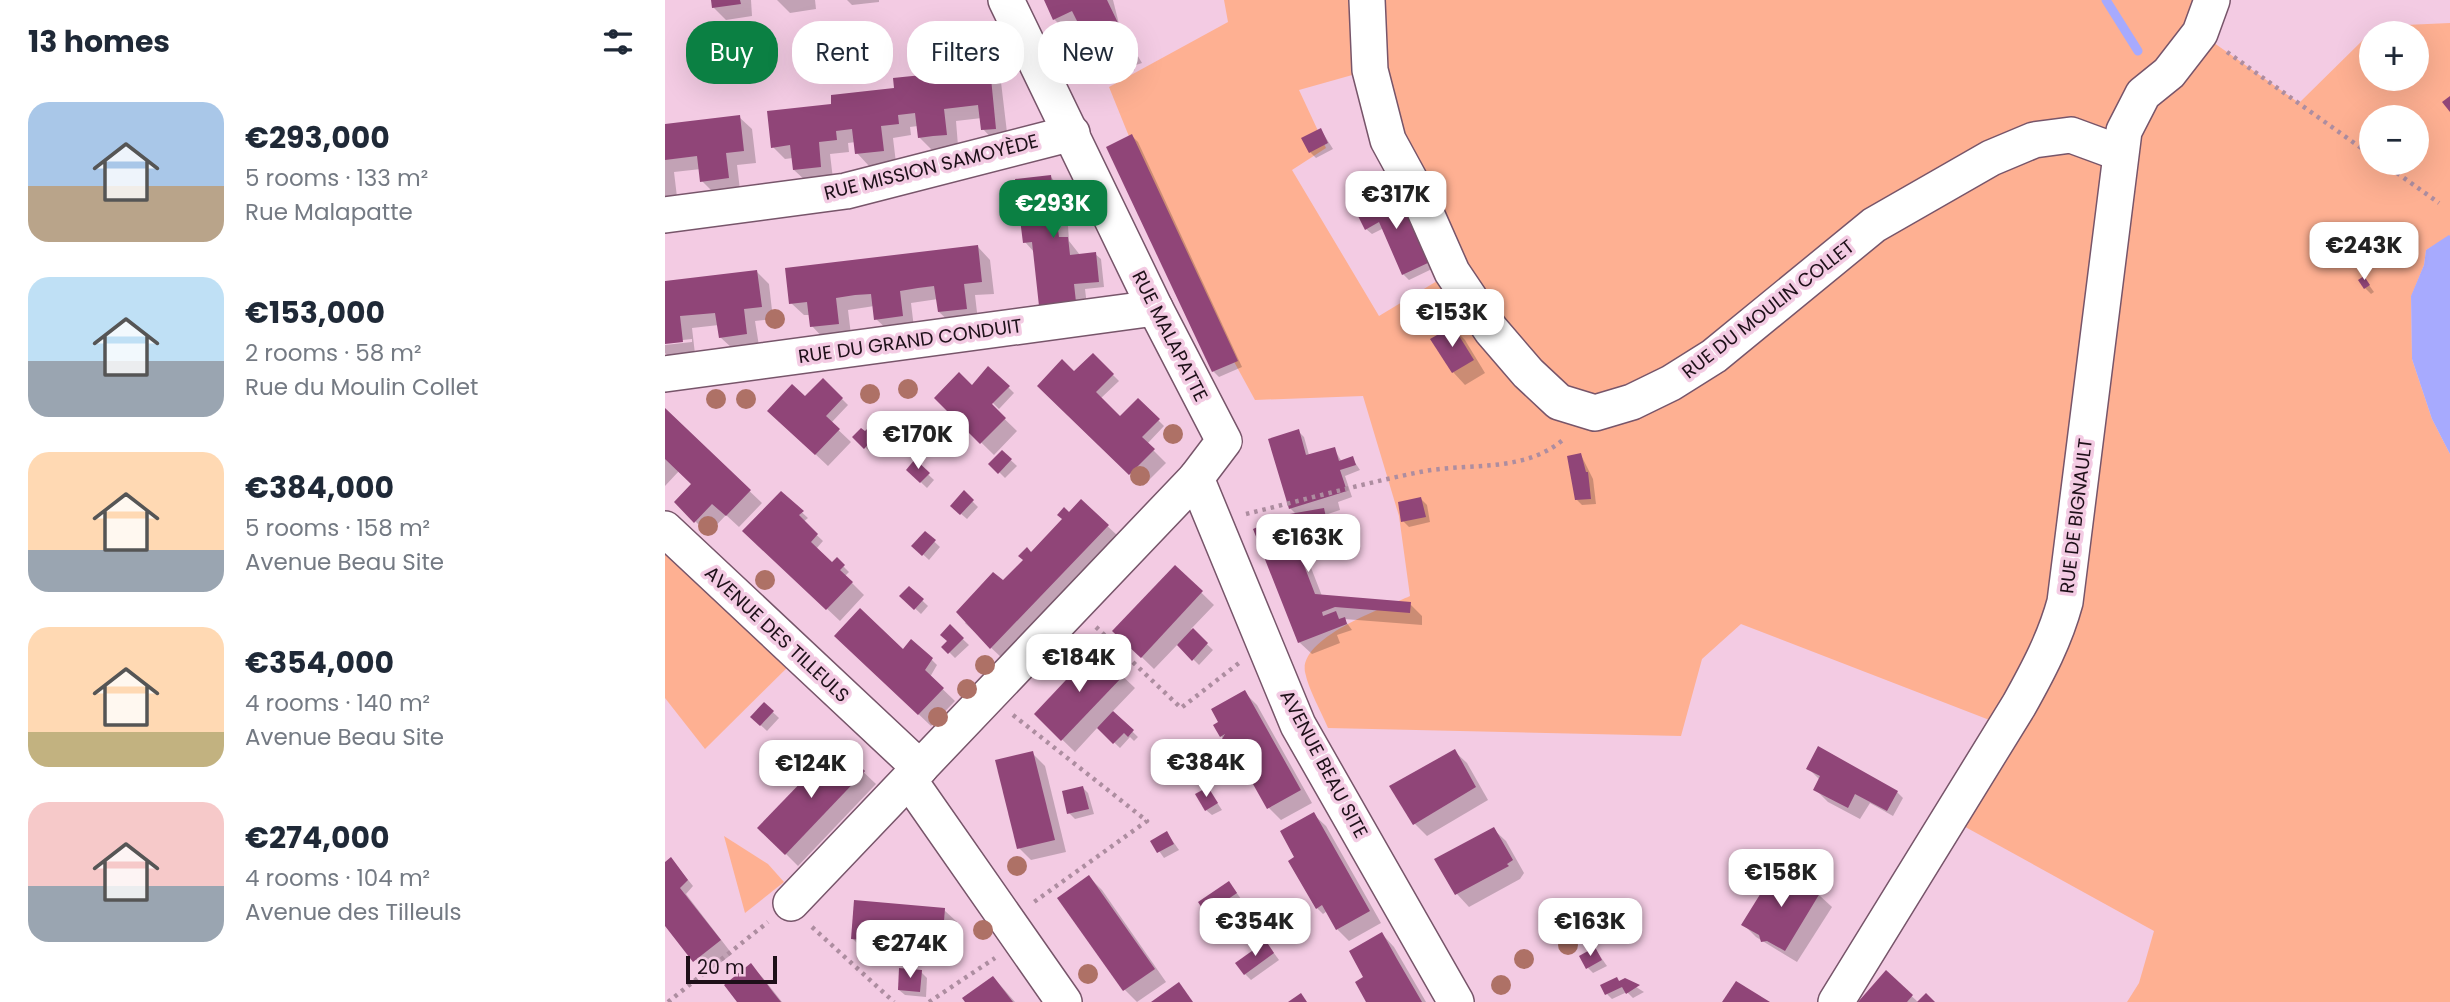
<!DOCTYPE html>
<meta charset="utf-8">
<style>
body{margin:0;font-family:Poppins,sans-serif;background:#f2f2f3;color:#1f2937;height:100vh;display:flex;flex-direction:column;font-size:26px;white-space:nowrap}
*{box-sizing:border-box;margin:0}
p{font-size:23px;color:#747a83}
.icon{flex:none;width:38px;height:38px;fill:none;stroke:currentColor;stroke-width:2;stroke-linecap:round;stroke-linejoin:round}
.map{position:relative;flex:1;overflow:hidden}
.details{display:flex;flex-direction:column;background:#fff;width:665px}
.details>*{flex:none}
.hud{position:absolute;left:21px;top:21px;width:665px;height:63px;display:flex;gap:14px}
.fabs{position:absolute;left:1694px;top:21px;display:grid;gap:14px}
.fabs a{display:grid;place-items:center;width:70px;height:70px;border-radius:50%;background:#fff;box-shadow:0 7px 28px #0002;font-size:35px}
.scale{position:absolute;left:21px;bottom:18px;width:91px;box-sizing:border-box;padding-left:7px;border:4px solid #1e1019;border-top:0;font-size:19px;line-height:24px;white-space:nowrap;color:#1e1019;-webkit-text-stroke:5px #f3cbe3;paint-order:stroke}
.price{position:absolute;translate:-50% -60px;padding:0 16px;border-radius:14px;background:#fff;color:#222;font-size:23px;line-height:46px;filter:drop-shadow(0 2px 4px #0008)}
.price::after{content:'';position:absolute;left:50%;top:42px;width:21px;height:16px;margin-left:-10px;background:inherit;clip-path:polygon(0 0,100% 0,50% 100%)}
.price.selected{background:#0b8043;color:#fff}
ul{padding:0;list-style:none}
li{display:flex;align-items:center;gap:21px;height:175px;padding:0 28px}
li span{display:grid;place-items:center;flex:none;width:196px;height:140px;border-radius:21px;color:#555}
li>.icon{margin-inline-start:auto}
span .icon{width:84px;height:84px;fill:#fffc;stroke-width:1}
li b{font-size:30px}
h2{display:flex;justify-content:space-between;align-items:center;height:84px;padding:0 28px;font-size:30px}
.tag{padding:0 24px;border-radius:28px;background:#fff;box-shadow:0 7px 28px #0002;font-size:24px;line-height:63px}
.tag.selected{background:#0b8043;color:#fff}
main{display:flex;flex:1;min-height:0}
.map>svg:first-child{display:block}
.green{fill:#feb092;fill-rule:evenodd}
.water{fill:#a7aafe}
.shadow{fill:#0003}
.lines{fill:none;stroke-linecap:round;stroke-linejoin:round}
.stream{stroke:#a7aafe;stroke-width:9}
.building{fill:#904578}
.minor-casing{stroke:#77556a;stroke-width:38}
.path{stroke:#ad8da0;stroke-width:4.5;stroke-dasharray:3.5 5;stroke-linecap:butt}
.minor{stroke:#fff;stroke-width:35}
.tree{fill:#ae7166}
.labels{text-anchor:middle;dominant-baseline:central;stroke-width:7;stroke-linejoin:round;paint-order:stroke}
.street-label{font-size:19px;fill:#1e1019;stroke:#f3cbe3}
</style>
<main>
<section class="details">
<h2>13 homes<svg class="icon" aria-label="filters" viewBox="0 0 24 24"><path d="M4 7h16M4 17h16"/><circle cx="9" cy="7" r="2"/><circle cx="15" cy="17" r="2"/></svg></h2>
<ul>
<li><span style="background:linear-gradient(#a9c7e8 60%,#b9a48a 0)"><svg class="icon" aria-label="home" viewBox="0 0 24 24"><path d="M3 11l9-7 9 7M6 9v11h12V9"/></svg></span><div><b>€293,000</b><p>5 rooms · 133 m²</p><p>Rue Malapatte</p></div></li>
<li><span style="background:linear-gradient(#bfe0f5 60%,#9aa5b1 0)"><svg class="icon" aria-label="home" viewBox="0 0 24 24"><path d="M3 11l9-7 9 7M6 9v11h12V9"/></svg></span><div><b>€153,000</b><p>2 rooms · 58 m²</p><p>Rue du Moulin Collet</p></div></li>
<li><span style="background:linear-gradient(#ffd9b3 70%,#9aa5b1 0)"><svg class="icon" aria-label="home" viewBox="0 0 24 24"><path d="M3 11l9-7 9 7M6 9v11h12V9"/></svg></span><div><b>€384,000</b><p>5 rooms · 158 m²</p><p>Avenue Beau Site</p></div></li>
<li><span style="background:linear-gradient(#ffd9b3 75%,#c2b280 0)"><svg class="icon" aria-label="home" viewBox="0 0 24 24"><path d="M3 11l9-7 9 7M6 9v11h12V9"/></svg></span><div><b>€354,000</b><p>4 rooms · 140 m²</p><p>Avenue Beau Site</p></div></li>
<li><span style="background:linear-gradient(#f6c9c9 60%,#9aa5b1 0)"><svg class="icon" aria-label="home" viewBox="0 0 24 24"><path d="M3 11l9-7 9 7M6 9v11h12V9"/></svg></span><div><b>€274,000</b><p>4 rooms · 104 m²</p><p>Avenue des Tilleuls</p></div></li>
</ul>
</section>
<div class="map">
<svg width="1785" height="1002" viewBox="0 0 1785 1002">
<rect width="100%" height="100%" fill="#f3cbe3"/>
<g class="green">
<path d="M559 0H1547L1535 33 1634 103 1700 38 1706 36V79H1752V33H1715L1740 25 1785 23V236L1761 250 1759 265 1746 297 1747 359 1767 419 1785 454V1002H1462L1474 983 1489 931 1284 818 1340 726 1076 624 1037 659 1016 736 663 728C656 711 644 691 640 672 634 637 719 608 745 596L734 516 698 396 590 400C534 300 486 193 444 87L563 22ZM705 70 787 272 714 316 627 170 661 148 634 90ZM1706 117H1752V163H1706Z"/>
<polygon points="0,529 135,655 40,749 0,698"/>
<polygon points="59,836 103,864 119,882 80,913"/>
</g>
<polygon class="water" points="1784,235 1785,236 1785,454 1767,419 1747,359 1746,296 1759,265 1761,250"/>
<g class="shadow">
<polygon points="48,0 86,0 87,16 61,20 48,7"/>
<polygon points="112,0 150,0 151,9 125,13"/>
<polygon points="182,0 214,0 214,2 187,5"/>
<polygon points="381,0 448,0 454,24 477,63 468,66 470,70 465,72 456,63 444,69 431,56 416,24 401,31 389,19"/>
<polygon points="324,70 336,82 343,141 330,142 318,129 317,118 291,121 293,146 267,150 254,137 253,126 245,127 246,135 228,138 231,163 204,166 192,153 191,142 183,143 184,152 165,154 168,179 142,182 129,170 128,158 120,159 108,147 168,105"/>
<polygon points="74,117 87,129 91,163 72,165 75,190 49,193 37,181 36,169 9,172 12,197 0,199 0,125"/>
<polygon points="656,130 668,149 651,158 645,152"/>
<polygon points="467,136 473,142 577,367 554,377 548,371"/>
<polygon points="386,177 399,193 413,191 419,197 422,224 403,226 404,241 415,255 430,254 436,259 439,287 420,289 423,314 388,318 370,253 360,242"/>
<polygon points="732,193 769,268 744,280 738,274 719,228 707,234 701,229"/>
<polygon points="313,247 325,260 329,294 310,295 313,321 287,324 274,312 273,299 246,303 249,328 224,331 211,319 209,306 203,307 183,310 186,335 159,339 147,326 146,315 139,315 126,303"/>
<polygon points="92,272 104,284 108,319 90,321 94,346 68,349 55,337 54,325 27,328 30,354 4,357 0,353 0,345 27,342 27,339 0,342 0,283"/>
<polygon points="1699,278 1709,292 1706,294 1700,288"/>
<polygon points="788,328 800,340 820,373 800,385 788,372"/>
<polygon points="428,355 454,381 435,399 455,418 473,400 499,426 482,444 501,463 478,486 374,386 409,374"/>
<polygon points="324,368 349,393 334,409 325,400 323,403 352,431 329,455 271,398 307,387"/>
<polygon points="158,380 183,405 166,423 186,442 163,466 117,423"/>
<polygon points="0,411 97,503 74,527 61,515 43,534 11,502 28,484 14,471 0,486"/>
<polygon points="211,422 231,441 223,450 215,444 206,453 190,437 200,433"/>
<polygon points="633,431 639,437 644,455 669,449 677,462 687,458 695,470 680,476 687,497 673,502 675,510 663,514 673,555 643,560 657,596 745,604 757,616 757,625 679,619 687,630 672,635 675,643 647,654 634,642 631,514 625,508"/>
<polygon points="337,452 352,466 340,478 326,464"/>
<polygon points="916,455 928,479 931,504 917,505 911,499"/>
<polygon points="250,462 269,480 262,488 243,470"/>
<polygon points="116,493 143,518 138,522 158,541 151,549 167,564 172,560 184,572 180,576 199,595 175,621 92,543"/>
<polygon points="299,493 313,507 302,519 287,506"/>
<polygon points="756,499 762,505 765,522 744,527 738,521"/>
<polygon points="416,501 455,538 339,660 300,623"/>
<polygon points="260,533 275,547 264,560 249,546"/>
<polygon points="510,567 549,605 526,629 548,650 534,665 513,644 489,669 450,631"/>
<polygon points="244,588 263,606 256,614 237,596"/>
<polygon points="285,627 304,645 290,658 279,647 285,642"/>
<polygon points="184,648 238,651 267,660 272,665 265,677 290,701 266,726"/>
<polygon points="431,651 470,688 447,712 473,737 469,741 465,737 455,748 433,727 410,752 371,714"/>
<polygon points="580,693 592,705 647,803 616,820 604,808 572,751 569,752 556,736"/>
<polygon points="99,704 114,718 102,731 87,717"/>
<polygon points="172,747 211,784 133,866 95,828"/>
<polygon points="520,749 535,771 525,776 519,770"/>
<polygon points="789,751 802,763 823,800 762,836 749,823"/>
<polygon points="367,753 380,766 401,852 366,860 354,848"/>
<polygon points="1143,768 1232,792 1238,798 1228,816 1205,803 1195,819 1163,802 1150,789 1155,780"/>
<polygon points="418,788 423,793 429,814 410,819 404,813"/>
<polygon points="543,789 557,810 547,815 541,810"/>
<polygon points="648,814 661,826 716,923 684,941 672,929 662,911 658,914 652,908"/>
<polygon points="828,829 841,841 859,873 855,879 804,907 792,894 772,860"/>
<polygon points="502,833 514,850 499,858 487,841"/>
<polygon points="0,864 11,865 28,886 21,894 67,954 42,973 0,923"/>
<polygon points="1113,869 1154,895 1167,907 1132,962 1091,937 1079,925"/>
<polygon points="1148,871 1159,877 1156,885 1144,876"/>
<polygon points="424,877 437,890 501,982 472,1002 460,990 394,898"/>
<polygon points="569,889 576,899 548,919 535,903"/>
<polygon points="279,910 292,922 289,958 200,951 187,938"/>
<polygon points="717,934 729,947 761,1002 703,1002 698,979"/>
<polygon points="606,949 614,960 586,980 580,974"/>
<polygon points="930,949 942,966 928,973 923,968"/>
<polygon points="86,966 98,978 117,1002 74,1002"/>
<polygon points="256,972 262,978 261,997 240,995 234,990"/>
<polygon points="1221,973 1253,1002 1195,1002"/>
<polygon points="329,978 350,1002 302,1002"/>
<polygon points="952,979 955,982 960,980 979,992 968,998 962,992 947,999 942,994"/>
</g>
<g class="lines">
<polyline class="stream" points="1441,0 1473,51"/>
</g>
<g class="building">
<polygon points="46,0 75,0 76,4 47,8"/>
<polygon points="379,0 442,0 466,50 457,53 459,58 451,61 447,49 430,57 407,11 388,20"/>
<polygon points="325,68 331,129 316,130 313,105 279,109 282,135 268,136 253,138 250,113 233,115 234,124 216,126 219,151 190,154 187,129 171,131 172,140 154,142 156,167 128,170 125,145 106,148 102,111 166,104 166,95 229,88 228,78"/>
<polygon points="1785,96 1785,112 1777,102"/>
<polygon points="75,115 79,151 61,153 64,178 35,182 32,156 0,160 0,124"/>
<polygon points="656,128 663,143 644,153 636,138"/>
<polygon points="467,134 573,361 547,372 441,147"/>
<polygon points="386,175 388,192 414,190 418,218 392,222 394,237 403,237 405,255 431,252 434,282 409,284 411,302 374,306 367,242 358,243 350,179"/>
<polygon points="733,191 765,262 737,275 714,222 700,230 691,212"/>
<polygon points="313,245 317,282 299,284 302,309 273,312 269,286 253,288 235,291 238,316 209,320 206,294 190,295 171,298 174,324 145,327 142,302 124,304 120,268"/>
<polygon points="92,270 97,307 79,309 82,334 54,338 50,313 15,316 18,342 0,344 0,281"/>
<polygon points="1699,276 1705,285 1699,289 1693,280"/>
<polygon points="788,326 809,360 787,373 765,339"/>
<polygon points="428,353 449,374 431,392 455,416 473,398 495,419 477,437 490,449 464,475 372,386 397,359 409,371"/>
<polygon points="323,366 345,386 327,404 341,418 315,444 269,398 294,372 307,385"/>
<polygon points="158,378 178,398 161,416 175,429 150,455 102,411 127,384 140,396"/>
<polygon points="0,408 86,490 61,516 47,504 29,523 9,502 26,484 0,459"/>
<polygon points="211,420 227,434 216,446 208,439 199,449 187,437 196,428 200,431"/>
<polygon points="634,429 641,455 670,447 674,461 688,456 691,465 675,470 682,491 624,509 603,439"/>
<polygon points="337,450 347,459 333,474 323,464"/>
<polygon points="916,453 921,472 923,472 926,499 910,500 902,456"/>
<polygon points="250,459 265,473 255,483 241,470"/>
<polygon points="299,490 309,500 295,515 285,506"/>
<polygon points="116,491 139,511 134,515 153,534 146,542 167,562 172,557 180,565 175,570 188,582 161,610 77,531"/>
<polygon points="756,497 761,517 736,522 733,502"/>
<polygon points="416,499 444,525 325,649 291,612 328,572 338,580 358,560 353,556 362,547 366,552 397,519 392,515 399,507 404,512"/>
<polygon points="659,508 668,550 635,555 650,594 746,602 745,613 670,607 657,612 658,616 671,611 674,619 680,617 682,624 633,643 588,529 619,515"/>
<polygon points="260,531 271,540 257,556 246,546"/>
<polygon points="510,565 538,591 476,658 447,631"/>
<polygon points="244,586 259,599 249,610 234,596"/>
<polygon points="195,608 238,649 246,639 268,658 260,670 279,688 253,715 169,636"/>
<polygon points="285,624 299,638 283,654 276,647 282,641 275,635"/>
<polygon points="528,628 543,643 527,661 512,645"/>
<polygon points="431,648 459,675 396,741 369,714"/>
<polygon points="580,690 636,790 602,809 566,745 561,747 557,739 560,734 555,737 548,725 553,722 546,709"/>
<polygon points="99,702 109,711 95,726 85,717"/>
<polygon points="448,711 469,730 463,737 459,733 448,744 432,728"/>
<polygon points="172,745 200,771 120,855 92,828"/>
<polygon points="1153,746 1233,791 1222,811 1190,794 1183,808 1148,790 1155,776 1141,769"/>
<polygon points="520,747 530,764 518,772 508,755"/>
<polygon points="790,749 811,787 748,825 724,786"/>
<polygon points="368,751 390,840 352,849 330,760"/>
<polygon points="418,786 424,809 402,814 397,791"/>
<polygon points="543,787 553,803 540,811 530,794"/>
<polygon points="649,812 705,911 671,930 657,905 651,909 623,861 629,857 615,831"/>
<polygon points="829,827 848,860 842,864 844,866 790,895 769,859"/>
<polygon points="502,831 509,844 492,853 485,841"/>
<polygon points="6,857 23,880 15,888 56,940 28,962 0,926 0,862"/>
<polygon points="1112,867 1155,893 1120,951 1102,941 1096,942 1094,935 1076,925"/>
<circle cx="1149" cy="874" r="6"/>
<polygon points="424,875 490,969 458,991 392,898"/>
<polygon points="564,881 572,893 541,914 533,902"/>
<polygon points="189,900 280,908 277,947 186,939"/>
<polygon points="717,932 732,959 757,1002 701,1002 690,982 698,977 684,951"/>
<polygon points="601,941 609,953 579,975 570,963"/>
<polygon points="930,947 937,960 921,969 914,956"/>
<polygon points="86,963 108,992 116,1002 72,1002 59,985"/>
<polygon points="234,968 257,970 255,992 233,990"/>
<polygon points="1221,970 1248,995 1242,1002 1193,1002"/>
<polygon points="328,976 348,1002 300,1002 297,998"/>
<polygon points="952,977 954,981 960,978 975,985 961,994 957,987 940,995 935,985"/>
<polygon points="1071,981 1105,1002 1057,1002"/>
<polygon points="514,982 528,1002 486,1002"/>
<polygon points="636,993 642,1002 623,1002"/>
<polygon points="1261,993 1270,1002 1252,1002"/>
</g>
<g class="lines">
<defs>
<g id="minor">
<polyline points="702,0 705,70 723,140 753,195 787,272 826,330 863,373 894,402 930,413 967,402 1006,383 1049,356 1209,225 1326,158 1369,140 1406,135 1455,153"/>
<polyline points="0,215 181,191 407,133"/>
<polyline points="0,374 490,308"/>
<polyline points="531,478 633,725 791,1002"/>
<polyline points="0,529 255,768"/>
<polyline points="244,780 399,1002"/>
<polyline points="126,903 531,478 559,441 490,308 341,0"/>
<path d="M1171 1002 1354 705C1373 671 1390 639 1400 602L1459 131 1478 94 1504 73 1535 33 1547 0"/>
</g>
</defs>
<use href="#minor" class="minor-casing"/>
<g class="path">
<polyline points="1562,52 1706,155"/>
<polyline points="1718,163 1774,203"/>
<path d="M581 514C638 500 696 484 755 472 804 462 858 474 899 439"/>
<polyline points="431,627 516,708 574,663"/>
<polyline points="348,715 482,821 369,902"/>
<polyline points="147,927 229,1002"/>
<polyline points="3,1002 103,922"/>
<polyline points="264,1002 330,958"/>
</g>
<use href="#minor" class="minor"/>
</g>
<g class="tree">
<circle cx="110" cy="319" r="10"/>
<circle cx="243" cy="389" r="10"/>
<circle cx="205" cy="394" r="10"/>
<circle cx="51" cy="399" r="10"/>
<circle cx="81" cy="399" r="10"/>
<circle cx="508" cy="434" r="10"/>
<circle cx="475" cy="476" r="10"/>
<circle cx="43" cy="526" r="10"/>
<circle cx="100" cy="580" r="10"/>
<circle cx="320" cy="665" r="10"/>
<circle cx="302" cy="689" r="10"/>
<circle cx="273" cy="717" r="10"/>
<circle cx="352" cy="866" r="10"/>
<circle cx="318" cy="930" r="10"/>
<circle cx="903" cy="945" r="10"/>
<circle cx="859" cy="959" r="10"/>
<circle cx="423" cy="974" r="10"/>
<circle cx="836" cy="985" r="10"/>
</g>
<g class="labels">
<g class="street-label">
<text transform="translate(266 167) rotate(-14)">RUE MISSION SAMOYÈDE</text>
<text transform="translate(1103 309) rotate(-38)">RUE DU MOULIN COLLET</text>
<text transform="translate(505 336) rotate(63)">RUE MALAPATTE</text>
<text transform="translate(245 341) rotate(-8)">RUE DU GRAND CONDUIT</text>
<text transform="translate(1411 516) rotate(-83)">RUE DE BIGNAULT</text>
<text transform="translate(112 634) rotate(43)">AVENUE DES TILLEULS</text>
<text transform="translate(659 764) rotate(62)">AVENUE BEAU SITE</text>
</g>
</g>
</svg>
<div class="fabs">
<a>+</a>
<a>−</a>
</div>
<div class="scale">20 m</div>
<b class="price" style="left:731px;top:231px">€317K</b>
<b class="price selected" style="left:388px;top:240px">€293K</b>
<b class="price" style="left:1699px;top:282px">€243K</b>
<b class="price" style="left:787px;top:349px">€153K</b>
<b class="price" style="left:253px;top:471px">€170K</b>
<b class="price" style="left:643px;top:574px">€163K</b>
<b class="price" style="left:414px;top:694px">€184K</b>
<b class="price" style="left:541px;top:799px">€384K</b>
<b class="price" style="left:146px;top:800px">€124K</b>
<b class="price" style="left:1116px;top:909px">€158K</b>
<b class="price" style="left:590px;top:958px">€354K</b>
<b class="price" style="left:925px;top:958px">€163K</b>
<b class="price" style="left:245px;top:980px">€274K</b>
<div class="hud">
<a class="tag selected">Buy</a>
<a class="tag">Rent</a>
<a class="tag">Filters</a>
<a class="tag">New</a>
</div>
</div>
</main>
